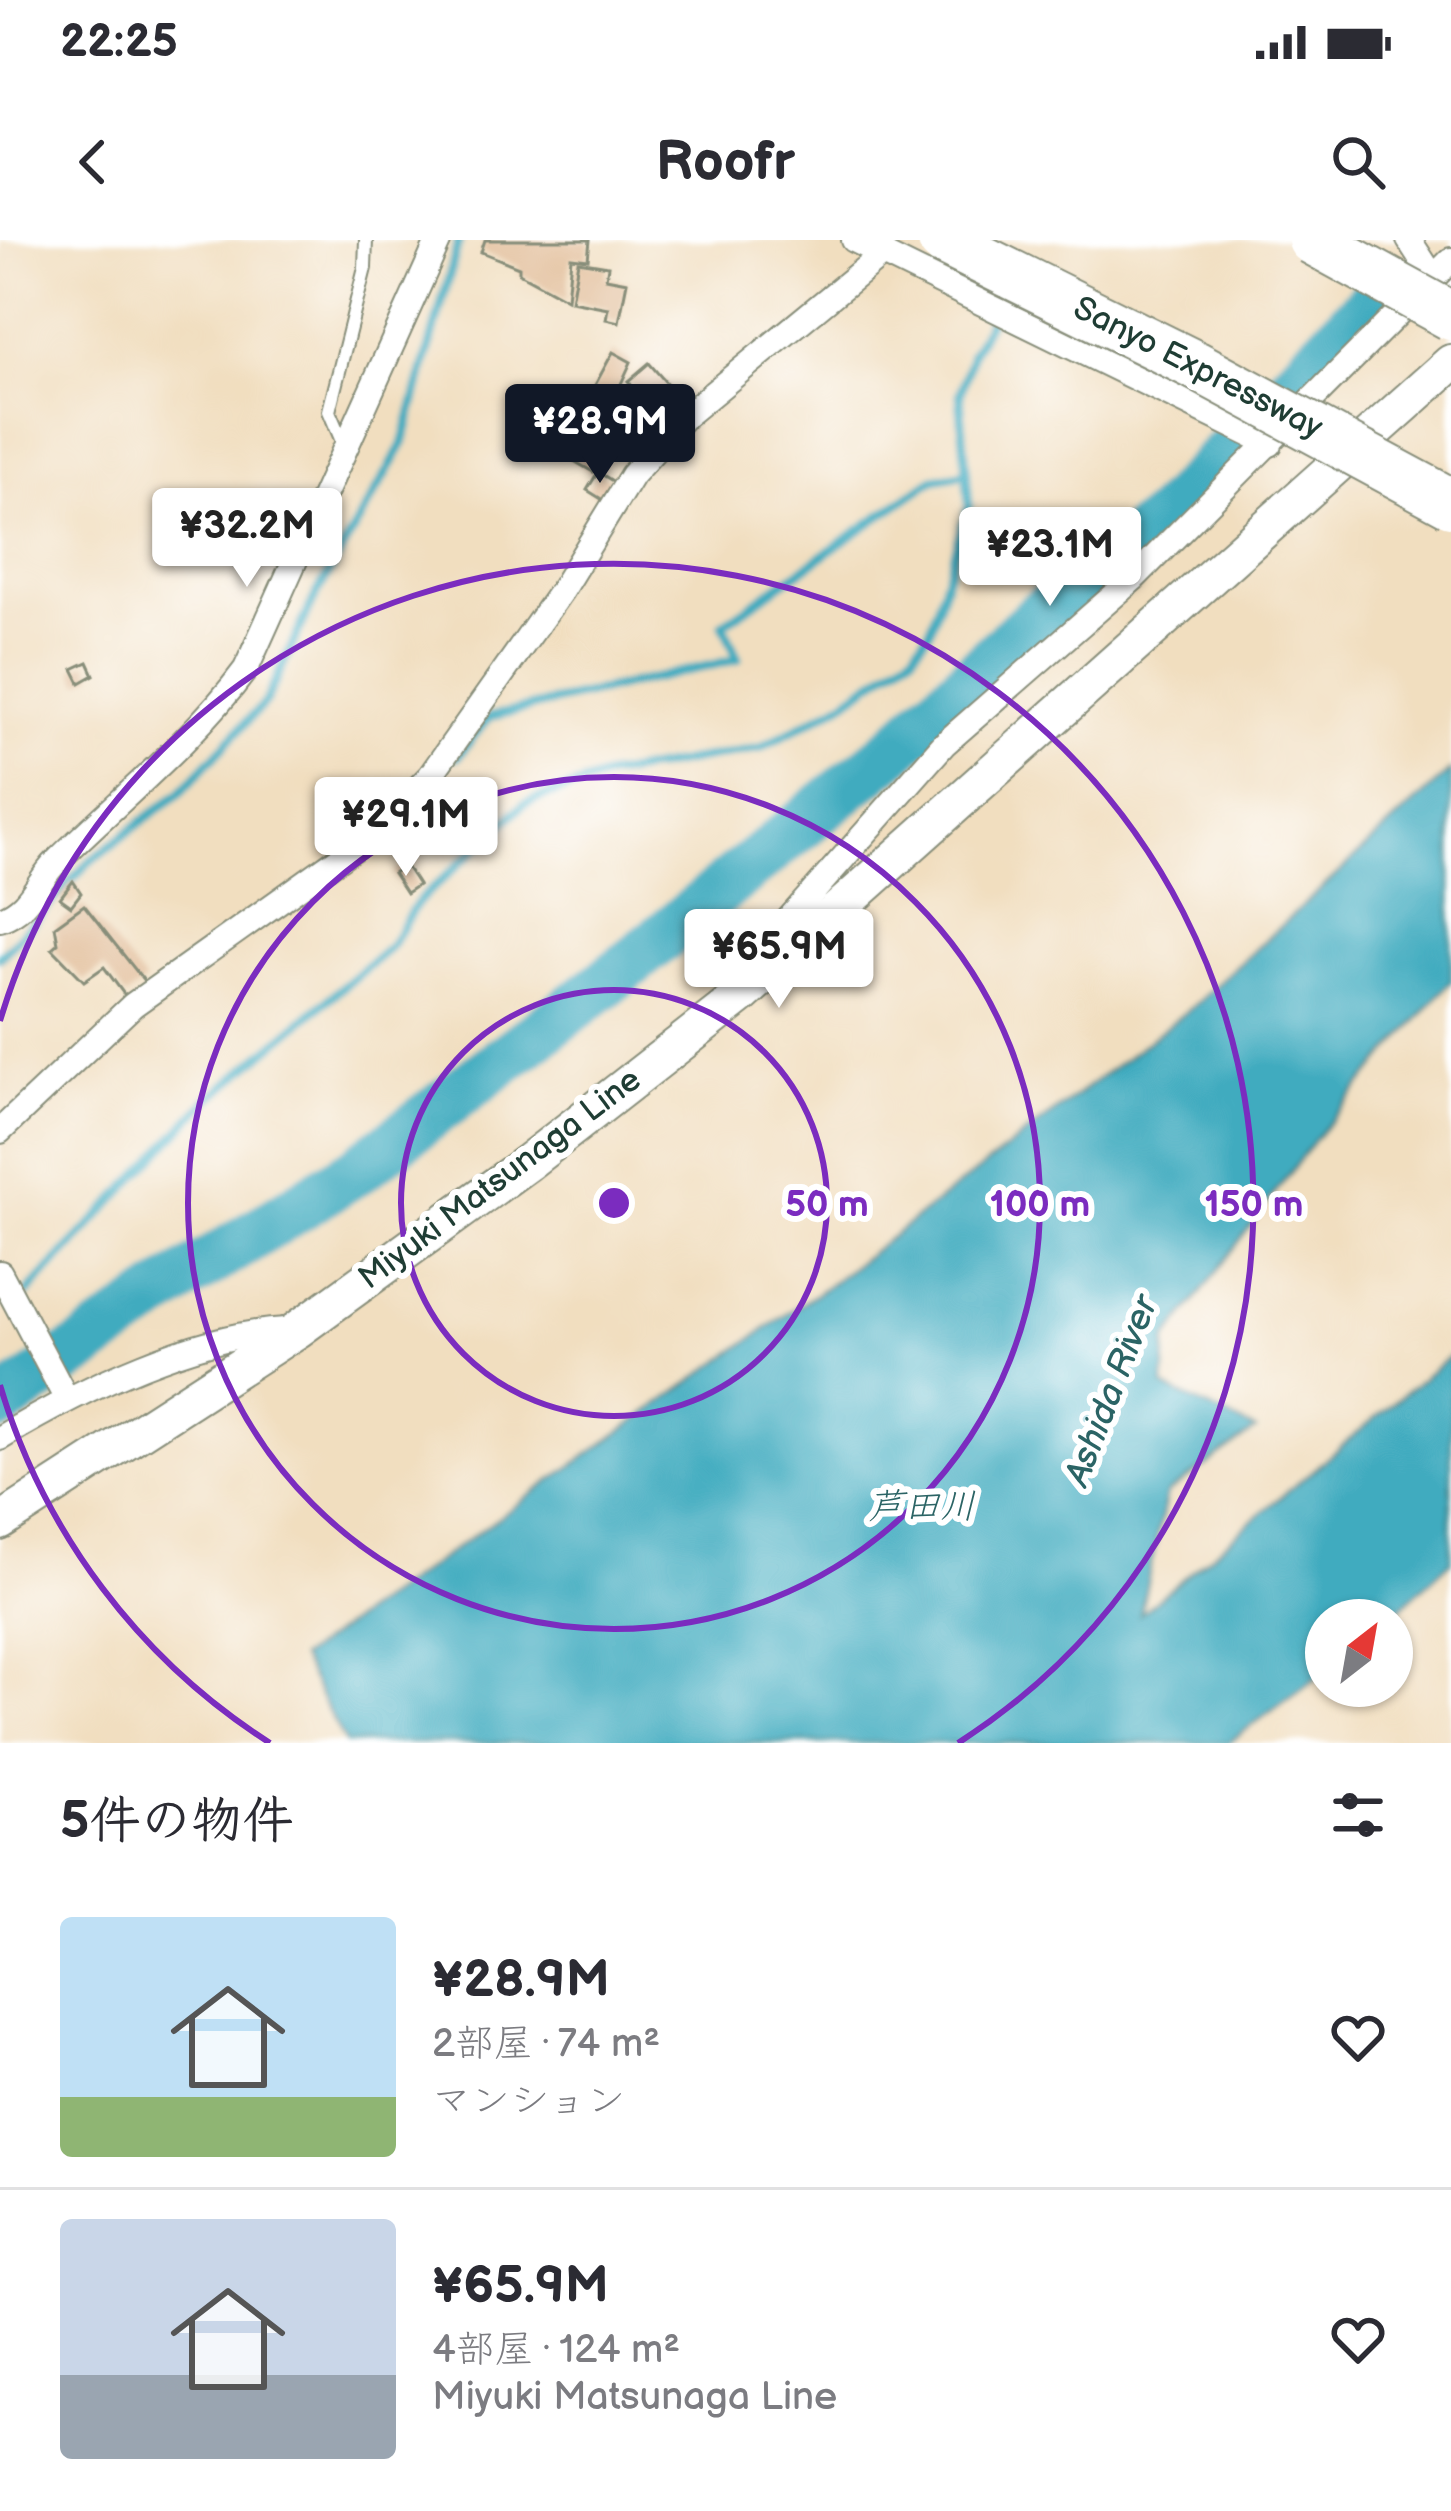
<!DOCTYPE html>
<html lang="ja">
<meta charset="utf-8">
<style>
body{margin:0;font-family:"Balsamiq Sans","Klee One",sans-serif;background:#f7f7f7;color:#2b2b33;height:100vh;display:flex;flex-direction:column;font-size:45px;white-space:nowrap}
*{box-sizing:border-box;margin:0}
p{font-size:39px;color:#7c7c81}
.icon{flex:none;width:66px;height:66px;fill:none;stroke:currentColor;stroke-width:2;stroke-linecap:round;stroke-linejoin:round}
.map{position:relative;height:1503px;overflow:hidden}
.sheet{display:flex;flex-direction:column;background:#fff;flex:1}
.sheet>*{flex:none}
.needle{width:78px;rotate:31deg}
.fabs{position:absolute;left:1305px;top:1359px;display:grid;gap:24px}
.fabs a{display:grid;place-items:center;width:108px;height:108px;border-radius:50%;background:#fff;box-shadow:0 3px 9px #0004;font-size:60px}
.price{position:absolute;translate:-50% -102px;padding:0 27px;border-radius:12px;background:#fff;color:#222;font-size:39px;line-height:78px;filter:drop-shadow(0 3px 6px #0008)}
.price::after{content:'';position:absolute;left:50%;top:72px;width:36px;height:27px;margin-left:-18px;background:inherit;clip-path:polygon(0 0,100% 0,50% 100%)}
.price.active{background:#111827;color:#fff}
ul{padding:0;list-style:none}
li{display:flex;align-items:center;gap:36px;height:300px;padding:0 60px}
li+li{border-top:3px solid #e1e1e2}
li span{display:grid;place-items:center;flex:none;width:336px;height:240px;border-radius:12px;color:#555}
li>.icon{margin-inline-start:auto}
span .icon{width:144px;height:144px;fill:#fffc;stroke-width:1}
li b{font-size:51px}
h2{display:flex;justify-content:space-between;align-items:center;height:144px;padding:0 60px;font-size:51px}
.status{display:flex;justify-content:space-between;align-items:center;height:84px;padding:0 60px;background:#fff;direction:ltr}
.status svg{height:33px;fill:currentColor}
header{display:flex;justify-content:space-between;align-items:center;height:156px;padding:0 60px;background:#fff;font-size:54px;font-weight:800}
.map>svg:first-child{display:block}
.water{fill:#40abbf;stroke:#30747a;stroke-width:3}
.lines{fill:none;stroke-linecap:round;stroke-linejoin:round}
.stream{stroke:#40abbf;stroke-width:9}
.river{stroke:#40abbf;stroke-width:51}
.building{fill:#e1bc96}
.lane-casing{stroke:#888e7a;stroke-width:16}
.street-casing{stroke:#888e7a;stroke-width:28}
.secondary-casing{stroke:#888e7a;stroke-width:40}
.lane{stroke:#fff;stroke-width:12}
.street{stroke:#fff;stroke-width:24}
.secondary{stroke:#fff;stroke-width:36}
.highway-bridge-casing{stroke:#888e7a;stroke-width:52;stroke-linecap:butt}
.highway-bridge{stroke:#fff;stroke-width:48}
.ring{fill:none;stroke:#7b2cbf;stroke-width:6}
.labels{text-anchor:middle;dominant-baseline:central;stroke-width:12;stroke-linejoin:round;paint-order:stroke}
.street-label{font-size:33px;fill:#1f3d34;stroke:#fff}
.water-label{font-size:36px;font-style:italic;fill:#2b6465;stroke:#fff}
.centre{fill:#7b2cbf;stroke:#fff;stroke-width:6}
.ring-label{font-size:36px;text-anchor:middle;font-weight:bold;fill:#7b2cbf;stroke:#fff;stroke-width:12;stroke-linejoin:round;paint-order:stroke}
</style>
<div class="status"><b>22:25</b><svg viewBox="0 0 49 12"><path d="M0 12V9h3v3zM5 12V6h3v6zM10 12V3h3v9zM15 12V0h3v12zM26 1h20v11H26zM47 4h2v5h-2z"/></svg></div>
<header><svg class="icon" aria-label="back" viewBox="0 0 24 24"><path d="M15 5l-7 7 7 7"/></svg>Roofr<svg class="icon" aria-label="search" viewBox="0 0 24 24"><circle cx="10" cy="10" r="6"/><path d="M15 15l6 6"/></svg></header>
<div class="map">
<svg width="1451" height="1503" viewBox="0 0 1451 1503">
<rect width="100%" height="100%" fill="#fff"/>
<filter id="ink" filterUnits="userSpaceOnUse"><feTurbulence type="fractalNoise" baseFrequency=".00833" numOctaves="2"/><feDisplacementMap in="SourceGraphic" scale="24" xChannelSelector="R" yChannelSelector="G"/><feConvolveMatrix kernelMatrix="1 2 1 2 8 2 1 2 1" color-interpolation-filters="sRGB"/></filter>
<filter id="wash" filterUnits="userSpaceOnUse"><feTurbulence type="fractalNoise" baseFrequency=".004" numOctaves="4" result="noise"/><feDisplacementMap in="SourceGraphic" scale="48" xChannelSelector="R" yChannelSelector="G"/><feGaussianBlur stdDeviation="2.7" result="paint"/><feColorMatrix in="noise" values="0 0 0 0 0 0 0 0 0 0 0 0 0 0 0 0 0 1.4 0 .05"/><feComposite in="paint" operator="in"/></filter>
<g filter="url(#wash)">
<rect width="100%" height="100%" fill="#f1debf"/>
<polygon class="water" points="1451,530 1451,741 1314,900 1167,1099 1164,1147 1256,1190 1167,1253 1140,1374 1451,1115 1451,1321 1387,1380 1326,1380 1326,1431 1228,1503 345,1503 300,1418 831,1043 1191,768"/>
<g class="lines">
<g class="stream">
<polyline points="457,517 489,477 738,419 723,384 934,239 967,233"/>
<polyline points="393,596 420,563"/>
<polyline points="0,717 89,622 181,552 266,461 316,355 403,205 459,0"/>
<polyline points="28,1053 207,861 390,707 416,664 525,563 604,537 760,508 841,464 913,413 930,390 969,266 960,155 972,113 990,79"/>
</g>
<polyline class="river" points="0,1166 182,1040 360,928 616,735 891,512 1037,377 1164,277 1369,64"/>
</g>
<g id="blocks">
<g class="building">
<polygon points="485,0 590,0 588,19 571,17 567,59 519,33 519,27 481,12"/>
<polygon points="578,21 608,26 606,38 627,42 619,82 606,79 608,68 571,61"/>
<polygon points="613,112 631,122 609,170 588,158"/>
<polygon points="649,123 676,154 655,172 628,141"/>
<polygon points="585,163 618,189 593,232 558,212"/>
<polygon points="598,232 614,242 603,260 587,250"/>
<polygon points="88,422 94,435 80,443 73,429"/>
<polygon points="405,625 418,645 406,653 393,633"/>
<polygon points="73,641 81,653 71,666 60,658"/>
<polygon points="84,665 145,742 126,757 104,727 84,741 52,708 58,703 55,686"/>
</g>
</g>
</g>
<g filter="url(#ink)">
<use href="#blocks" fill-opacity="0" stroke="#888e7a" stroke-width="3"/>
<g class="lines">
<defs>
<polyline id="lane" points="344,206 329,171 365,28 366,0"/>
<g id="street">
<polyline points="854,0 1270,204"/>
<polyline points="1409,0 1431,34"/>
<path d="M0 679C31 669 36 642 57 621 121 558 193 501 246 429L439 0"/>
<polyline points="748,742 767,704 944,504 1133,339 1451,20"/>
<polyline points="0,891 133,765 376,592 430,536 561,351 632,235 684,177 884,13"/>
<polyline points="0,1033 66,1158"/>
<path d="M0 1198C81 1149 201 1090 295 1090"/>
</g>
<polyline id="secondary" points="0,1282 297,1090 527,923 741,756 1451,123"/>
</defs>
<use href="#lane" class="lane-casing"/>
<use href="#street" class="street-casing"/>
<use href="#secondary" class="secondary-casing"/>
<use href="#lane" class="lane"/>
<use href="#street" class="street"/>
<use href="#secondary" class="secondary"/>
<defs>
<g id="highway-bridge">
<polyline points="942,0 1195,125 1451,263"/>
<polyline points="1312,0 1451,76"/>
</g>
</defs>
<use href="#highway-bridge" class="highway-bridge-casing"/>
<use href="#highway-bridge" class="highway-bridge"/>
</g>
</g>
<g class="ring">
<circle cx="614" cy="963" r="213"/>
<circle cx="614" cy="963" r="426"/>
<path d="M270 1503A640 640 0 0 1 0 1145M0 781A640 640 0 1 1 958 1503"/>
</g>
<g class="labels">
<g class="street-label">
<text transform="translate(1198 128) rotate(27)">Sanyo Expressway</text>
<text transform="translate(500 939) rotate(-37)">Miyuki Matsunaga Line</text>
</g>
<g class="water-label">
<text transform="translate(1112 1151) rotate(-69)">Ashida River</text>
<text x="922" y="1267">芦田川</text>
</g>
</g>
<circle cx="614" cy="963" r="18" class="centre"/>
<g class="ring-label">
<text x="827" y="976">50 m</text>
<text x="1040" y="976">100 m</text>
<text x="1254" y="976">150 m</text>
</g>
</svg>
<div class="fabs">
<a><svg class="needle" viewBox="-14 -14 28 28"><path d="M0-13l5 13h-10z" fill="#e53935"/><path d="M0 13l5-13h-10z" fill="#7c7c81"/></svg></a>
</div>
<b class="price active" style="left:600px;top:246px">¥28.9M</b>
<b class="price" style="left:247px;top:350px">¥32.2M</b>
<b class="price" style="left:1050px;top:369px">¥23.1M</b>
<b class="price" style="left:406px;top:639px">¥29.1M</b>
<b class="price" style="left:779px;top:771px">¥65.9M</b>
</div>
<section class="sheet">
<h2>5件の物件<svg class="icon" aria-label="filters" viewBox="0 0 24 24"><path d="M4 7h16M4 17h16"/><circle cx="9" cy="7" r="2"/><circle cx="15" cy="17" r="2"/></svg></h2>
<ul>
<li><span style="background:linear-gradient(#bfe0f5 75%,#8fb573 0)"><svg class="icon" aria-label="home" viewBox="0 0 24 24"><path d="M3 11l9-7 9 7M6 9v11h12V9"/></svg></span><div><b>¥28.9M</b><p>2部屋 · 74 m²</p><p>マンション</p></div><svg class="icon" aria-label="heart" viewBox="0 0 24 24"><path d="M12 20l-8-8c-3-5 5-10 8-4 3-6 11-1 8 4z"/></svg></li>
<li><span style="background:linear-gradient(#c9d6e8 65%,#9aa5b1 0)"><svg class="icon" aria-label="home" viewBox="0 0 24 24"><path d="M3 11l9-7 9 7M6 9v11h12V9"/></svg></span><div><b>¥65.9M</b><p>4部屋 · 124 m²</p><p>Miyuki Matsunaga Line</p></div><svg class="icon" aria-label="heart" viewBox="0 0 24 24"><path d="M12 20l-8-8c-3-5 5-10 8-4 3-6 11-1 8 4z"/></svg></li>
</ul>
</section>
